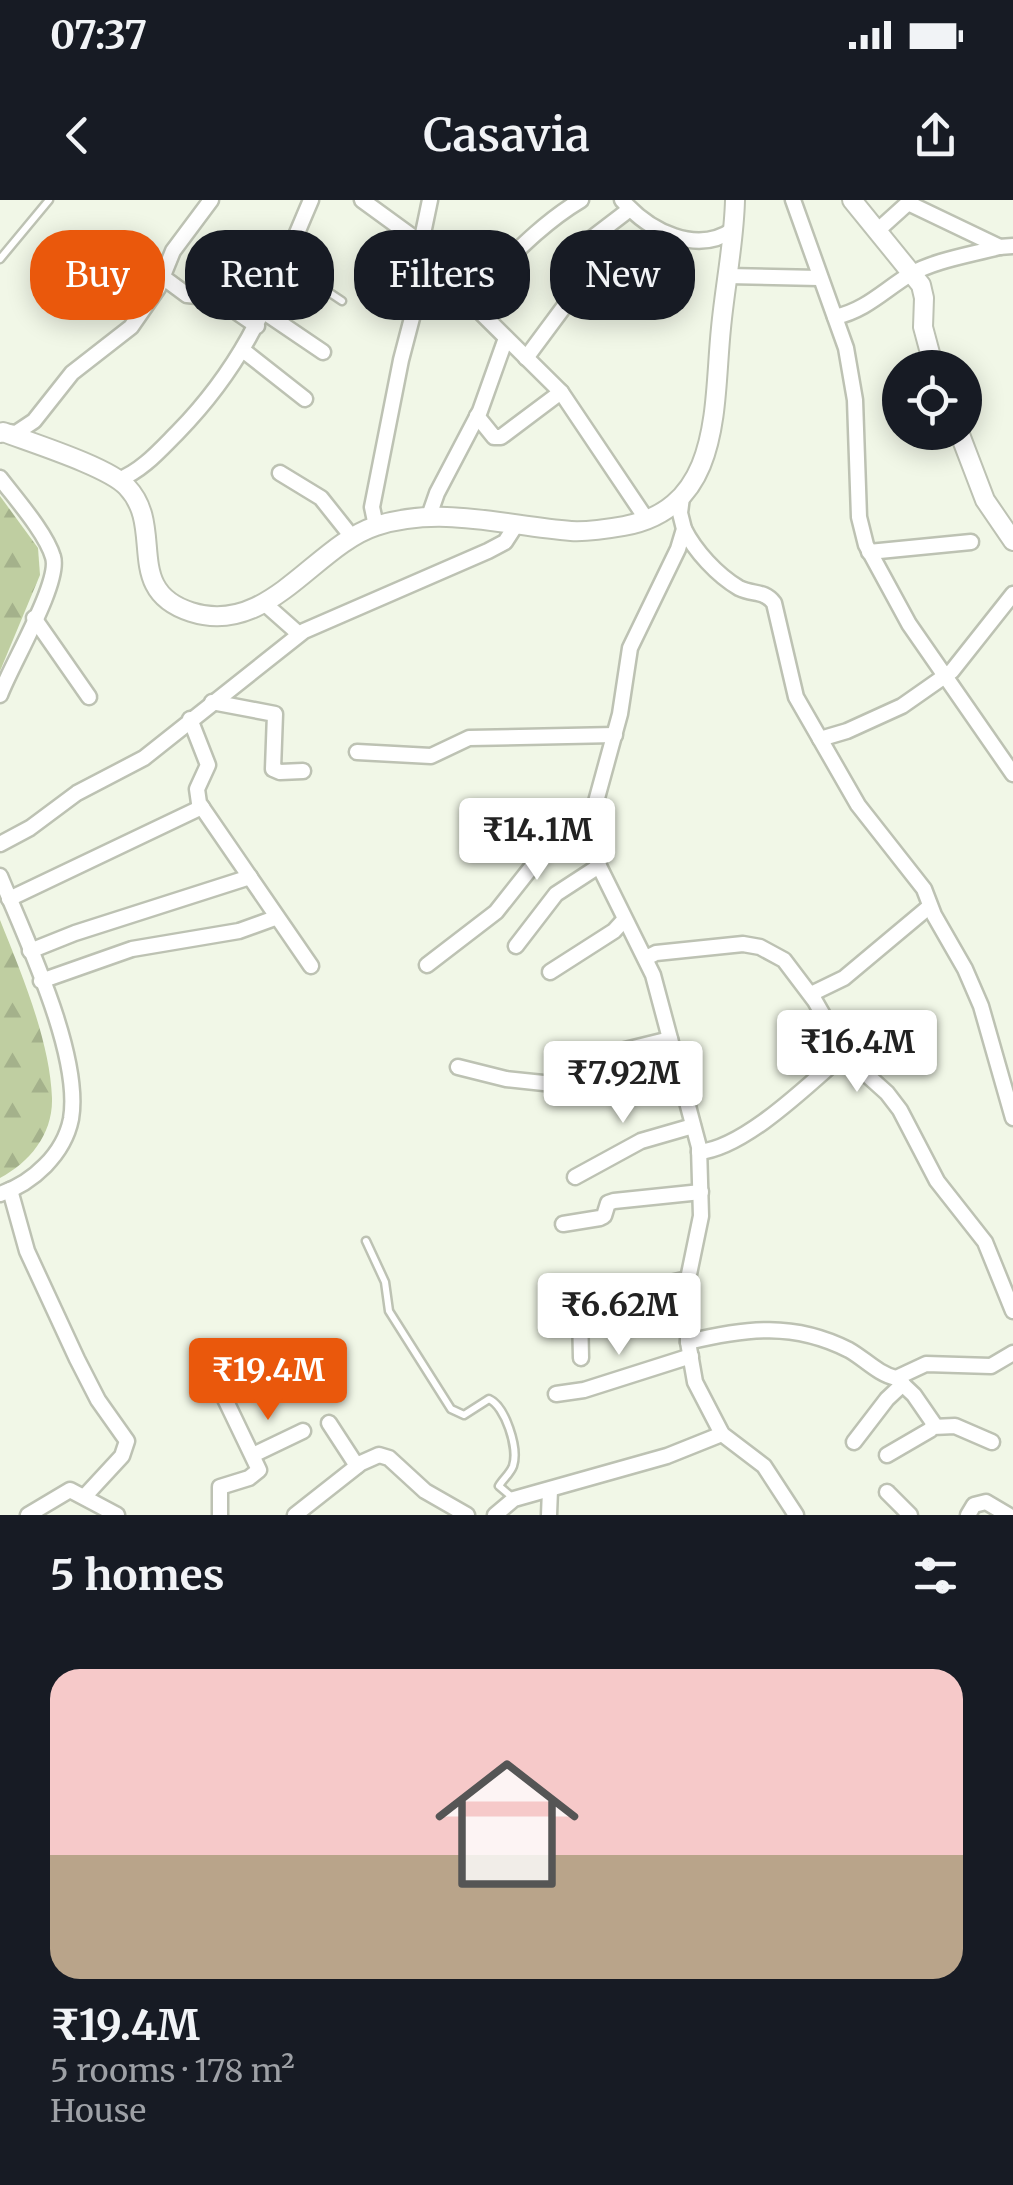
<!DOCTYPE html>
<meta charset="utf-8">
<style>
body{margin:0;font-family:Merriweather,serif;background:#20242c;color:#f1f3f6;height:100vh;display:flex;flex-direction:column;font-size:38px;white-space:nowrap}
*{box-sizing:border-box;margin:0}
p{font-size:32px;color:#9ea1a6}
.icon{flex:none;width:55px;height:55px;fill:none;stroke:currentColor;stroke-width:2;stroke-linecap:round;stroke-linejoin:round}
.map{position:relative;height:1315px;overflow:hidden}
.sheet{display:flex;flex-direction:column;background:#171b24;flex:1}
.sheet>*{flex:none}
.hud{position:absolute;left:30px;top:30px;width:955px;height:90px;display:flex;gap:20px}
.controls{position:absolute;left:882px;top:150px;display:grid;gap:20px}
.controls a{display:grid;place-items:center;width:100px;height:100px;border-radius:50%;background:#171b24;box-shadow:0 5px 25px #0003;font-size:50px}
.price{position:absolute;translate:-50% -85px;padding:0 22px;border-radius:10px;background:#fff;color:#222;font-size:32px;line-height:65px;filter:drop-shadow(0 2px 5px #0008)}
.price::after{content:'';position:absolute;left:50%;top:60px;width:30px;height:22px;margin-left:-15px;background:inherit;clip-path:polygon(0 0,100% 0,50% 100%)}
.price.current{background:#ea580c;color:#fff}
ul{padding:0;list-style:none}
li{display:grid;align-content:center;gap:20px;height:530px;padding:0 50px}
li span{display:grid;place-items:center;height:310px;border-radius:30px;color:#555}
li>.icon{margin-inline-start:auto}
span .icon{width:180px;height:180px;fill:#fffc;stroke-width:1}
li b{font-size:42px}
h2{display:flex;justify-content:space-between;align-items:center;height:120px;padding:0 50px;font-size:42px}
.chip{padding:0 35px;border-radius:40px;background:#171b24;box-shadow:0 5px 25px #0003;font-size:35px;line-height:90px}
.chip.current{background:#ea580c;color:#fff}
.status{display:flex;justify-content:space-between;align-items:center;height:70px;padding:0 50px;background:#171b24;direction:ltr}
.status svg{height:28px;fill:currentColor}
header{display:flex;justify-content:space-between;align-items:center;height:130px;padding:0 50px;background:#171b24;font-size:45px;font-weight:600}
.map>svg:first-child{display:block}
.forest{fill:url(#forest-firs)}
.building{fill:#d4e7b1}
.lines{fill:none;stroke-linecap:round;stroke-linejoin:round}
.service-casing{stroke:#bdc2b3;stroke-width:11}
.minor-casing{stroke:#bdc2b3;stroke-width:19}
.tertiary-casing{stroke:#bdc2b3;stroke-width:22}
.service{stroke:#fff;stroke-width:6}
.minor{stroke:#fff;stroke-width:14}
.tertiary{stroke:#fff;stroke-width:18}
</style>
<div class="status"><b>07:37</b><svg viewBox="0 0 49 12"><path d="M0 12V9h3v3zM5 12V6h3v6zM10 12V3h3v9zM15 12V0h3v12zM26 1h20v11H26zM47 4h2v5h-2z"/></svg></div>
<header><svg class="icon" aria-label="back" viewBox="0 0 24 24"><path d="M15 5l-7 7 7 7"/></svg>Casavia<svg class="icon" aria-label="share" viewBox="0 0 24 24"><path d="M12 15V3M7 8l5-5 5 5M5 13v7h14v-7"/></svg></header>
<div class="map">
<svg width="1013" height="1315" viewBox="0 0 1013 1315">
<defs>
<pattern id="forest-firs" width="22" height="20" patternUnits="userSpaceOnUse" patternTransform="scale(2.5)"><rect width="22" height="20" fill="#bfcea1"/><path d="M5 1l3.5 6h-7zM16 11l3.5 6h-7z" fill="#a4b18b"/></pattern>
</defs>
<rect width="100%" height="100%" fill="#f1f7e7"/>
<g class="forest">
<polygon points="0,296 38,348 40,375 0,471"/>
<path d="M0 720C21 772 50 841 52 898 53 934 30 962 0 978Z"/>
</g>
<polygon class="building" points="433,81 446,91 436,105 428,99"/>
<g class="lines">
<defs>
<g id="service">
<polyline points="0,59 49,0"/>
<polyline points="285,63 342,101"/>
<path d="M366 1041 385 1082 389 1111 451 1209 464 1215 489 1199C505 1206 519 1248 513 1266 510 1274 503 1279 499 1286L512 1297"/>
</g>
<g id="minor">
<polyline points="362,0 421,43"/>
<path d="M622 0C649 31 697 56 734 29"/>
<polyline points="793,0 846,148 855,200 859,317 866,345 909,424 1013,574"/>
<polyline points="877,31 908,3 1000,47"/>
<polyline points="429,53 462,94 561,192 647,320"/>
<polyline points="562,61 630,9"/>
<polyline points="727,76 819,78"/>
<polyline points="164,78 187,95 216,98 257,126"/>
<path d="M467 100C504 65 537 26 581 0"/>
<polyline points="264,112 323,152"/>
<path d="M835 117C866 110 883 91 909 75 935 60 970 55 999 47L1013 46"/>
<polyline points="244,151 305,199"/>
<polyline points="526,158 572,96"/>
<polyline points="477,216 494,237 501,237 561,192"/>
<polyline points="7,232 16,233 34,221 72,173 131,127 158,88 173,51 211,0"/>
<polyline points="280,273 321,298 352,337"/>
<path d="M0 278C16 299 46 333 53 357 61 382 11 465 0 495"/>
<path d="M118 280C142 271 160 250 178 232 250 158 271 93 311 0"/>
<polyline points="682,297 680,313 684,329 678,349 630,448 620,514 591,620 594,654 599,666 653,775 699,947 701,1016 688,1079 688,1142 695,1182 722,1234 764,1266 796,1315"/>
<polyline points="429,316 437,293 480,211 506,138"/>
<polyline points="376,326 372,307 401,160 429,53 421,43 430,0"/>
<path d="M684 329C695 351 717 375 739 388 753 395 764 390 774 403L796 497 858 605 924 689 934 715 965 769 981 806 1013 918"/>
<polyline points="869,352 971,342"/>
<polyline points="264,403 299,434"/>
<polyline points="34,418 89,497"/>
<polyline points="212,502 275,514 273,569 280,572 303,571"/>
<polyline points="190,519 208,565 197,589 199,603 311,766"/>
<polyline points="820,539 847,531 902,506 952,471 1013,394"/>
<polyline points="357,552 431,556 469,538 615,535"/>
<polyline points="0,644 30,628 77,593 144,558 304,431 488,351 505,342 516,325"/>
<path d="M0 676C25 737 82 855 71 919 64 954 33 983 0 994"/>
<polyline points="9,699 202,607"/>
<polyline points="516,746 556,694 599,666"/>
<polyline points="30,751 75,733 250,677"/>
<polyline points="646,758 656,753 743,744 760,747 784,760 815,801 847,857 887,893 900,910 937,981 985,1042 1013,1111"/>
<polyline points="427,765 496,712 542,654 551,651 594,654"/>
<polyline points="550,772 614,731 624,720"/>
<polyline points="41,781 132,749 239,731 275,718"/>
<polyline points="811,794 844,778 930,706"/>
<polyline points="458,867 506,879 553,884 580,861 670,839"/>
<path d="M699 952C745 948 809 884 845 853"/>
<polyline points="575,977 641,941 693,926"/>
<polyline points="10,990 27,1051 77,1159 98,1200 127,1241 122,1256 85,1296"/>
<polyline points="563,1024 600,1018 604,1016 608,1003 614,1001 701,992"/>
<path d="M688 1142C746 1128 794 1122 849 1150 865 1159 878 1174 896 1178L926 1164 991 1166 1013 1153"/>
<polyline points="581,1158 580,1112 585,1102 688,1079"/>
<polyline points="556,1194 584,1190 691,1156"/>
<polyline points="329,1223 357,1266"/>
<polyline points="933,1227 955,1226 992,1242"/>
<polyline points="854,1242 887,1199 903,1184"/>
<polyline points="253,1255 303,1231"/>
<polyline points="887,1255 930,1230 934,1224 914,1195 896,1178"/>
<polyline points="887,1292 910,1315"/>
<polyline points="28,1315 70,1290 117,1315"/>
<polyline points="220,1315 220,1287 249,1278 259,1270 225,1199"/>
<polyline points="295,1315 361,1263 379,1255 389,1258 425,1291 467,1315"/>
<polyline points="495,1315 514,1299 667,1256 722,1234"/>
<polyline points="549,1315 550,1290"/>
<polyline points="968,1315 974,1305 986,1302 1008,1315"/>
</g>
<g id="tertiary">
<polyline points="852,0 921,85 924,98 923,127 934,168"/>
<polyline points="959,232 985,300 1013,341"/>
<path d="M0 233 3 232C32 243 109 267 127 287 166 328 122 390 191 412 268 437 314 346 376 326 441 305 506 326 571 331 589 332 607 329 624 326 723 308 713 205 721 128 725 85 734 43 735 0"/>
</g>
</defs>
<use href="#service" class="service-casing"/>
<use href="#minor" class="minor-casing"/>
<use href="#tertiary" class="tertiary-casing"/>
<use href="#service" class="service"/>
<use href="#minor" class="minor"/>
<use href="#tertiary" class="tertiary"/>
</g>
</svg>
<div class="controls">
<a><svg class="icon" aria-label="locate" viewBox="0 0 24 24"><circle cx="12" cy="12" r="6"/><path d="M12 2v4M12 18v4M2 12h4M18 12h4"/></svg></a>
</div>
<b class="price" style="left:537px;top:683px">₹14.1M</b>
<b class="price" style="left:857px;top:895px">₹16.4M</b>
<b class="price" style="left:623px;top:926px">₹7.92M</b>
<b class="price" style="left:619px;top:1158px">₹6.62M</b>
<b class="price current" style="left:268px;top:1223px">₹19.4M</b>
<div class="hud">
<a class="chip current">Buy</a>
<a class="chip">Rent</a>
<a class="chip">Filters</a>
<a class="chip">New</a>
</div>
</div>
<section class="sheet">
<h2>5 homes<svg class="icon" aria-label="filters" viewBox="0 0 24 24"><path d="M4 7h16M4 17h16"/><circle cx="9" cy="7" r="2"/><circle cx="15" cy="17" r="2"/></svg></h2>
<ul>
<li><span style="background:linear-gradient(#f6c9c9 60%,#b9a48a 0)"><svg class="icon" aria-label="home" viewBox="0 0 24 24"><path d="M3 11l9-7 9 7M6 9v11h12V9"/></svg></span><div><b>₹19.4M</b><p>5 rooms · 178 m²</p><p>House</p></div></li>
</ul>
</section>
